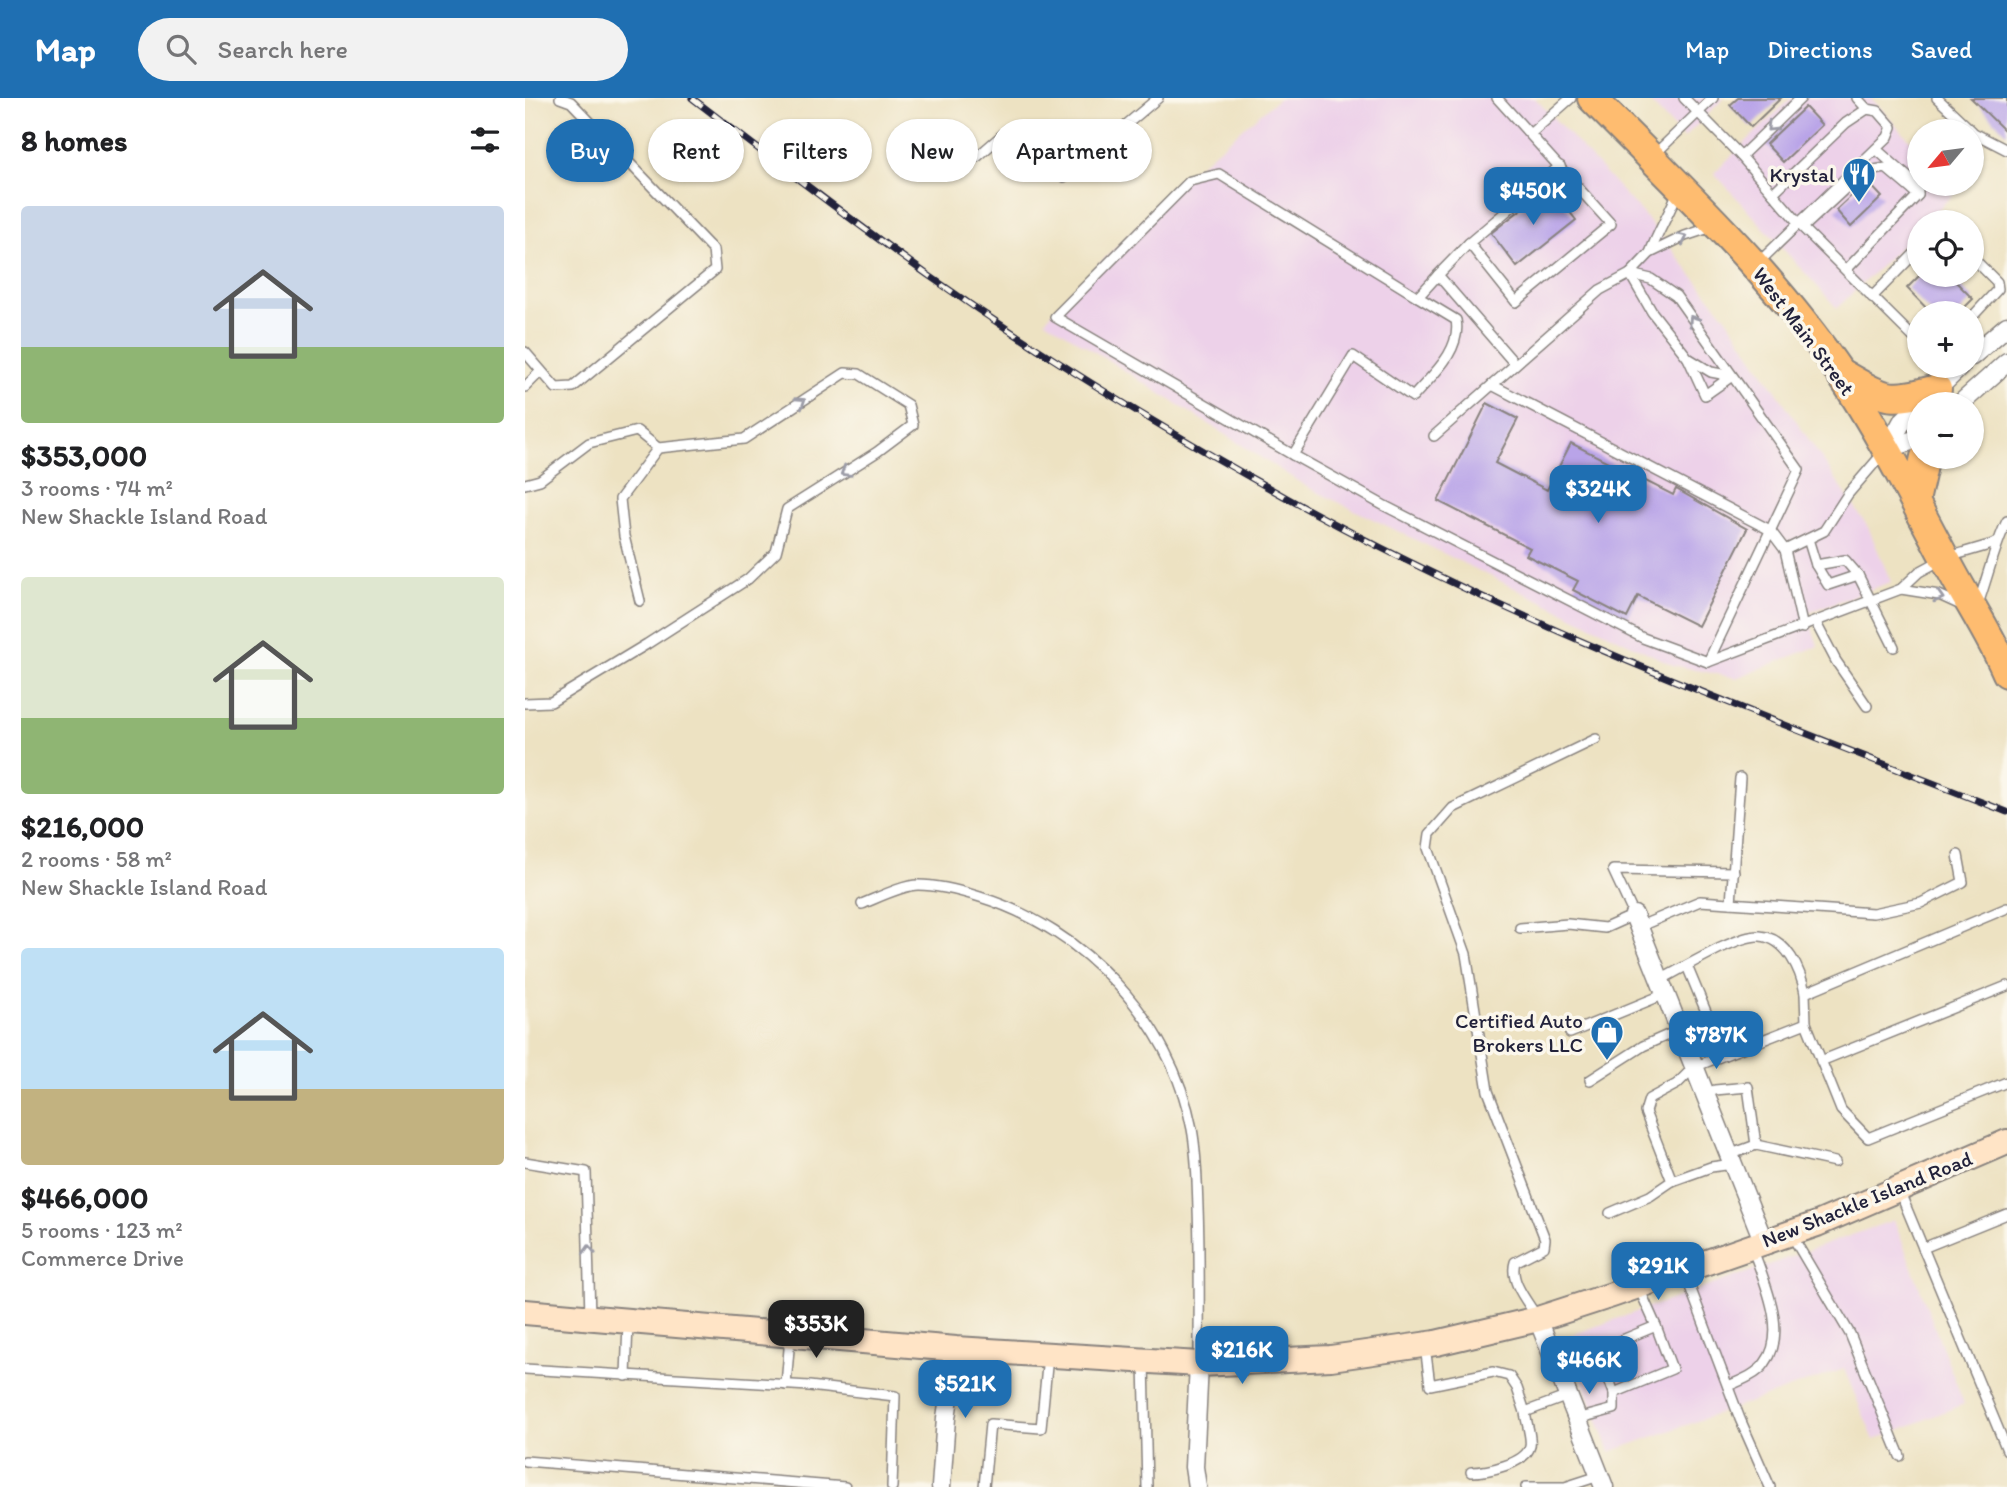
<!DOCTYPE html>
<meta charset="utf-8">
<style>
body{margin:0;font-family:Itim,sans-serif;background:#f2f2f2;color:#202124;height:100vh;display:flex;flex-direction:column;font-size:26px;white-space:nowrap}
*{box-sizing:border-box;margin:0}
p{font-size:23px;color:#757577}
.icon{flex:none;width:38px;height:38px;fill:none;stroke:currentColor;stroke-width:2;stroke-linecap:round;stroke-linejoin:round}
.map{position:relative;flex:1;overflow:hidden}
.sheet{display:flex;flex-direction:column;background:#fff;width:525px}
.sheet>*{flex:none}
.hud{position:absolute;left:21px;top:21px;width:665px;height:63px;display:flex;gap:14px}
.needle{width:46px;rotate:241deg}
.buttons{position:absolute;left:1382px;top:21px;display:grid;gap:14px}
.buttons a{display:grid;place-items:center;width:77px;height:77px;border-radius:50%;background:#fff;box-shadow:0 2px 5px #0004;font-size:35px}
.price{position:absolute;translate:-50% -60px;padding:0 16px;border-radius:14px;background:#1f6fb2;color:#fff;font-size:23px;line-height:46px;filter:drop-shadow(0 2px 4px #0008)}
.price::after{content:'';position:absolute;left:50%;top:42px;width:21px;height:16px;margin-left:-10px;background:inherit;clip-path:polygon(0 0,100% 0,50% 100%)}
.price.selected{background:#222;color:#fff}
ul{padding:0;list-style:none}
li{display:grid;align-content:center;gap:14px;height:371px;padding:0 21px}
li span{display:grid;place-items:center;height:217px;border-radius:7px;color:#555}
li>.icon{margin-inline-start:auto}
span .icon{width:126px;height:126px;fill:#fffc;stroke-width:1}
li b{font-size:30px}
h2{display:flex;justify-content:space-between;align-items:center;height:84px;padding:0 21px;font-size:30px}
.chip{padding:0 24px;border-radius:32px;background:#fff;box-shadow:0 2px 5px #0004;font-size:24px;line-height:63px}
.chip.selected{background:#1f6fb2;color:#fff}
header{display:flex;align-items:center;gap:42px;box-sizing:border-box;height:98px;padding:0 35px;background:#1f6fb2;color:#fff}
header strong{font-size:33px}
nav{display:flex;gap:38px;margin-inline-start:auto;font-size:24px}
.search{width:490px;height:63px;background:#f2f2f2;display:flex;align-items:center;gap:18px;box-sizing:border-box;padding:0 24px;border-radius:38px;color:#757577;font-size:26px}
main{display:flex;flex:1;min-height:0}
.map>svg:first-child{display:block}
.built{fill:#edd1e9}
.building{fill:#b9a4e8}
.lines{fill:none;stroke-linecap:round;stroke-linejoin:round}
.lane-casing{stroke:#88827e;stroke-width:12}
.street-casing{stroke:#88827e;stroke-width:21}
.secondary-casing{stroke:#88827e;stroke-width:28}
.primary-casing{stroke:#88827e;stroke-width:32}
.lane{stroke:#fff;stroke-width:9}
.street{stroke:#fff;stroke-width:18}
.secondary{stroke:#ffe4c6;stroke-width:24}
.primary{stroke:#febc70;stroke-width:28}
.rail-casing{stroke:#22223b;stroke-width:7}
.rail{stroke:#fbf7ec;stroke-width:4.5;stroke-dasharray:13;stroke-linecap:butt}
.oneway{stroke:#9c9ca7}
.labels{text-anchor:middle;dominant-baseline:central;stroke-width:7;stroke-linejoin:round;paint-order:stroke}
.poi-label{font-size:21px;fill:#22223b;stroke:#fbf7ec;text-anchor:end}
.street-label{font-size:21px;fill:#22223b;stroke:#fbf7ec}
</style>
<header>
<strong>Map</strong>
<div class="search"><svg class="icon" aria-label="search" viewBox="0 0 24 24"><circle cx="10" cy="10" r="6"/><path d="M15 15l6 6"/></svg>Search here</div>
<nav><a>Map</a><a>Directions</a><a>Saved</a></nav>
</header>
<main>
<section class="sheet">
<h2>8 homes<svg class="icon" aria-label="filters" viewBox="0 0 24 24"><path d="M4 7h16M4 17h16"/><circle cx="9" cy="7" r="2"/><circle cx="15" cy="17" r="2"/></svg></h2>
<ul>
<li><span style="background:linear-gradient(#c9d6e8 65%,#8fb573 0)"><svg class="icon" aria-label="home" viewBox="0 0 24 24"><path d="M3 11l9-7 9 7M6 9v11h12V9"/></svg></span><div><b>$353,000</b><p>3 rooms · 74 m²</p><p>New Shackle Island Road</p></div></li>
<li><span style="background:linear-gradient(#dfe7d0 65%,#8fb573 0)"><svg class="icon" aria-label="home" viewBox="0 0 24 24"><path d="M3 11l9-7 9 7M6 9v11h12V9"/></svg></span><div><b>$216,000</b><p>2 rooms · 58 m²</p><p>New Shackle Island Road</p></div></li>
<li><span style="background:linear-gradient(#bfe0f5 65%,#c2b280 0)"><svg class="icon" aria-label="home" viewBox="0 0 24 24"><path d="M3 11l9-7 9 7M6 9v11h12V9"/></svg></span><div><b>$466,000</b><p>5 rooms · 123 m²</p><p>Commerce Drive</p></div></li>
</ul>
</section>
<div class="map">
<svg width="1482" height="1389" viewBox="0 0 1482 1389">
<rect width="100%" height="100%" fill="#fbf7ec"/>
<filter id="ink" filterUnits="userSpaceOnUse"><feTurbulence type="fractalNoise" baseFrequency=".0143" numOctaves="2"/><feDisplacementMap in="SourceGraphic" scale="14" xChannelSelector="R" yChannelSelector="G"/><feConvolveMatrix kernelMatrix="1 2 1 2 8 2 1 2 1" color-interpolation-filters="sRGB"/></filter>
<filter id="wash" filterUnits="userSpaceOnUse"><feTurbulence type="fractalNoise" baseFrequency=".00686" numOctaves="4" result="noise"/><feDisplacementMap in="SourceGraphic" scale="28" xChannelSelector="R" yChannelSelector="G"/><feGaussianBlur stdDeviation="1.57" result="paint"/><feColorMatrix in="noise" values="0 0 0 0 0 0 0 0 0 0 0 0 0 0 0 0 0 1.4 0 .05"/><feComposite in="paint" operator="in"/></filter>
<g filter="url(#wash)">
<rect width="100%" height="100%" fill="#ede2c2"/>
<g class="built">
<polygon points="754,0 1010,0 1118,116 1201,219 1343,429 1366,484 1282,515 1293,548 1211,580 1148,567 782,389 520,222 659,80"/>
<polygon points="1121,0 1199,0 1159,40"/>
<polygon points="1266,0 1346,0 1395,53 1395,86 1425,86 1432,93 1400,124 1395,124 1395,130 1312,210 1189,75"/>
<polygon points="1369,1122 1439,1306 1349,1342 1319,1271 1085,1354 1041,1239"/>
</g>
<g id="blocks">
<g class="building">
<polygon points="1213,0 1256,0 1226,29 1205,7"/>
<polygon points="1446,0 1482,0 1482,35"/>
<polygon points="1280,9 1297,27 1258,64 1241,46"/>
<polygon points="1342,83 1357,99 1326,129 1311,112"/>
<polygon points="1025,89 1051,122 992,169 966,135"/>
<polygon points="1395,177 1424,177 1448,201 1434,215 1406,215 1382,190"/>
<polygon points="962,305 993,321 970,365 1022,392 1046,345 1148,397 1151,391 1222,431 1173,528 1113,498 1102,520 1048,492 1053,483 1001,457 1005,450 913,403"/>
</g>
</g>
</g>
<g filter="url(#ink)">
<use href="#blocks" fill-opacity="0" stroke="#88827e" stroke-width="2"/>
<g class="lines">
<defs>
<g id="lane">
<polyline points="1159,0 1216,58 1278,130 1395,246"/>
<polyline points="1332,0 1342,11"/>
<polyline points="1412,0 1447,33"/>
<polyline points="1447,34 1482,52"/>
<polyline points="1005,36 1046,0"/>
<polyline points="1130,56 1188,0"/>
<polyline points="1216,58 1276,0"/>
<polyline points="452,59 483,32 492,29 539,79 633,0"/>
<polyline points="1282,126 1338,74 1361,70 1393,97"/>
<polyline points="944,145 1035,68"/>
<path d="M1125 155C1133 133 1145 115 1153 93"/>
<polyline points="1447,159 1472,184 1473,191 1447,219"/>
<polyline points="1234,164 1363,39 1367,29 1353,13 1342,11 1321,25 1248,95"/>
<polyline points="1321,172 1393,97 1393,88 1351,51"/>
<polyline points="1105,176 1126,181 1151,198 1274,372 1183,564"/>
<polyline points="1105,176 1127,214 1163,260 1180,297 1207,278"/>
<polyline points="913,177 944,145 991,204 1086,126 972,0"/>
<path d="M893 199 931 222C937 253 906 278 888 299L828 258 768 357 858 407 1118 540 1183 564 1376 491 1394 474 1420 460 1471 445"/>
<polyline points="1347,199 1395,150"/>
<polyline points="0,254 31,290 48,289 190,172 188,152 46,4 35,0"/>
<polyline points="1163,260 1186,274 1207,278"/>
<polyline points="967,287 1245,432 1260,452"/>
<polyline points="0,289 16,273"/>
<polyline points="909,338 1075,192 1105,176 1125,155 1160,138 1187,129"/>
<polyline points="768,357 530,219 665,83 694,76 893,199 913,177 990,266"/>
<polyline points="0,386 15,382 64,345 112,333 133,350 95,401 99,438 115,503"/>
<polyline points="1283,441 1291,467 1303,487 1333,477"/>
<polyline points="1291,467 1320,462 1333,477 1369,549"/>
<polyline points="1376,491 1414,497 1438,508"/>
<path d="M1453 506C1463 478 1469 450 1482 423"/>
<polyline points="1291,525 1311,563 1342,608"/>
<polyline points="1278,530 1260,452 1299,433 1323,396 1359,354"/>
<polyline points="0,605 26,604 122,546 223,481 251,454 262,411 352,354 388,327 383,307 334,276 320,275 219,341 133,350"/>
<polyline points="1206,805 1215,680"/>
<path d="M337 806C352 800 378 787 393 787 413 787 436 793 455 799 559 831 646 922 667 1031 672 1057 672 1083 673 1110 675 1161 674 1213 674 1264"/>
<polyline points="1482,810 1280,895 1281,925 1316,1012 1343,1040 1482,984"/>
<polyline points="1113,829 1175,803 1348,815 1396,805 1438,784 1433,757"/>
<polyline points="995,830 1043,826 1080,830 1109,817 1088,772 1209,774"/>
<polyline points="1162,868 1199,957"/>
<path d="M1135 882C1157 871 1213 836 1235 838 1262 840 1276 873 1280 895"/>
<polyline points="1045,935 1140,896"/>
<polyline points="1296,963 1482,888"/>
<polyline points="1065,982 1118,948 1154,932"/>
<polyline points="1180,996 1190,992 1223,989 1231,1047"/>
<polyline points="1204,1057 1231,1047 1310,1064"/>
<polyline points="0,1064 61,1074 65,1218"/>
<polyline points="1147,1083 1186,1069 1208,1066"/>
<polyline points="1374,1092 1482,1352"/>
<polyline points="1085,1115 1125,1098 1147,1083 1120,1014 1124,1001 1152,986 1169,969 1281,925"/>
<polyline points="1266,1136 1325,1236 1375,1358"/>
<polyline points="1398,1150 1482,1116"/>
<polyline points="1159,1173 1215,1321 1245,1389"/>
<path d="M1012 1219C1002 1203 984 1183 990 1164L1019 1149 1020 1141 963 993 941 856 903 750 905 736 928 710 1071 641"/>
<polyline points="900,1248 905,1287 968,1274 984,1278 992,1290 1000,1314 1043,1298"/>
<polyline points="619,1264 622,1389"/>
<polyline points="0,1271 284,1288 370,1298 367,1389"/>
<polyline points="101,1278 103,1225"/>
<polyline points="261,1287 265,1239"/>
<path d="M1203 1288C1215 1283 1233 1276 1240 1265 1264 1234 1238 1181 1227 1149"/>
<polyline points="1089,1295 1147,1271 1131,1228"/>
<polyline points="1052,1321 1089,1311 1089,1295 1073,1252 1131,1228 1114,1190"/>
<polyline points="0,1363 320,1389"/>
<path d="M946 1374C961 1374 1001 1366 1005 1348 1007 1339 1001 1324 1000 1314"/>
<polyline points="459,1389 465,1326 516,1330 523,1258"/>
<polyline points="1001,1389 1040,1389 1074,1378"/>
</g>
<g id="street">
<polyline points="1447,258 1482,228"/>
<polyline points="1406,297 1436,268"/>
<polyline points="1435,306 1482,264"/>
<polyline points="1362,351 1377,324 1395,307"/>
<polyline points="1362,351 1395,340"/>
<polyline points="1109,817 1238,1142"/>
<polyline points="1013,1221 1079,1389"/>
<polyline points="416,1389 421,1320 431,1251"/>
<polyline points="672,1389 669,1369 674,1266"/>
</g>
<polyline id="secondary" points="0,1214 431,1251 674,1266 806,1260 911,1245 1013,1221 1087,1197 1292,1126 1482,1044"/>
<g id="primary">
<path d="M1067 0C1152 87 1246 173 1315 275 1356 336 1389 403 1424 468 1443 504 1466 538 1482 575"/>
<path d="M1319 277C1363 302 1363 304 1412 291"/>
<polyline points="1390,403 1400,359"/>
</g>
</defs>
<use href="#lane" class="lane-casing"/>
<use href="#street" class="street-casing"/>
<use href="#secondary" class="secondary-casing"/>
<use href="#primary" class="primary-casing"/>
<use href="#lane" class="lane"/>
<use href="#street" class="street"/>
<use href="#secondary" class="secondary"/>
<use href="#primary" class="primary"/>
<defs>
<path id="rail" d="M167 0C245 60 323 120 403 177 518 258 639 332 762 400 991 527 1239 619 1482 714"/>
</defs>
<use href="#rail" class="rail-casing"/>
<use href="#rail" class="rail"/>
</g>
<defs><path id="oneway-chevron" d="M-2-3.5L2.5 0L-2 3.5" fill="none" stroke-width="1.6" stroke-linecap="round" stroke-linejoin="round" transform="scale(1.75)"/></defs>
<g class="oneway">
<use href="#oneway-chevron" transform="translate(1246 29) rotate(136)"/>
<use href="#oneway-chevron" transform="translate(1158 140) rotate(-25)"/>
<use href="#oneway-chevron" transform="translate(1168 222) rotate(-125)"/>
<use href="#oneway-chevron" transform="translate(276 304) rotate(-33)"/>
<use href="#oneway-chevron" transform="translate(320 374) rotate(148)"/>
<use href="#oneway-chevron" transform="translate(1414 499) rotate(17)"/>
<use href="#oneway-chevron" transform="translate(64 1152) rotate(-92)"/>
</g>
</g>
<defs>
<symbol id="restaurant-pin" viewBox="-11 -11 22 30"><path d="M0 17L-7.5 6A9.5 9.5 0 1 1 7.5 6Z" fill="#1f6fb2" stroke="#fbf7ec"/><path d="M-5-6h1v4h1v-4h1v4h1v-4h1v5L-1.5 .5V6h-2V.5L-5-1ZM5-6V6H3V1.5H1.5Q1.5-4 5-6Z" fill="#fff"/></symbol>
<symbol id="shop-pin" viewBox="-11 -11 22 30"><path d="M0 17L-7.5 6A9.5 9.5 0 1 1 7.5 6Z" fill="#1f6fb2" stroke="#fbf7ec"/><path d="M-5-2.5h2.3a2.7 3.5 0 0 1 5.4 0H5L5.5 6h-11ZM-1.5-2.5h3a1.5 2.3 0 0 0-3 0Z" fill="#fff"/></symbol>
</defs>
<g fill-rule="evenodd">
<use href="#restaurant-pin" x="1315" y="57" width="38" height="52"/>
<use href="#shop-pin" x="1063" y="915" width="38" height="52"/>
</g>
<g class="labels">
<g class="poi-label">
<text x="1310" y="76">Krystal</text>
<text x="1058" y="922">Certified Auto<tspan x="1058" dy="24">Brokers LLC</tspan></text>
</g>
<g class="street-label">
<text transform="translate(1279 233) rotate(53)">West Main Street</text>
<text transform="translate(1342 1101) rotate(-22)">New Shackle Island Road</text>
</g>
</g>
</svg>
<div class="buttons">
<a><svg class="needle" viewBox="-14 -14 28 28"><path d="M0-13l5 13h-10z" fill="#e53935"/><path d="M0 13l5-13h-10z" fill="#757577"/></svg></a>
<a><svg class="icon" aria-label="locate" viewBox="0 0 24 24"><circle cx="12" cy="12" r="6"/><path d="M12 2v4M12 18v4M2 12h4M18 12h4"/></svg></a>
<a>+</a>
<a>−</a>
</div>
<b class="price" style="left:1008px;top:129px">$450K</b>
<b class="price" style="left:1073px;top:427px">$324K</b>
<b class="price" style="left:1191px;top:973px">$787K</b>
<b class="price" style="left:1133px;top:1204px">$291K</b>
<b class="price selected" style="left:291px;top:1262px">$353K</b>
<b class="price" style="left:717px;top:1288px">$216K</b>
<b class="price" style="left:1064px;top:1298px">$466K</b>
<b class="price" style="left:440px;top:1322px">$521K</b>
<div class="hud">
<a class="chip selected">Buy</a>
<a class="chip">Rent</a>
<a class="chip">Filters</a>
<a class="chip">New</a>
<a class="chip">Apartment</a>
</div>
</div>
</main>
